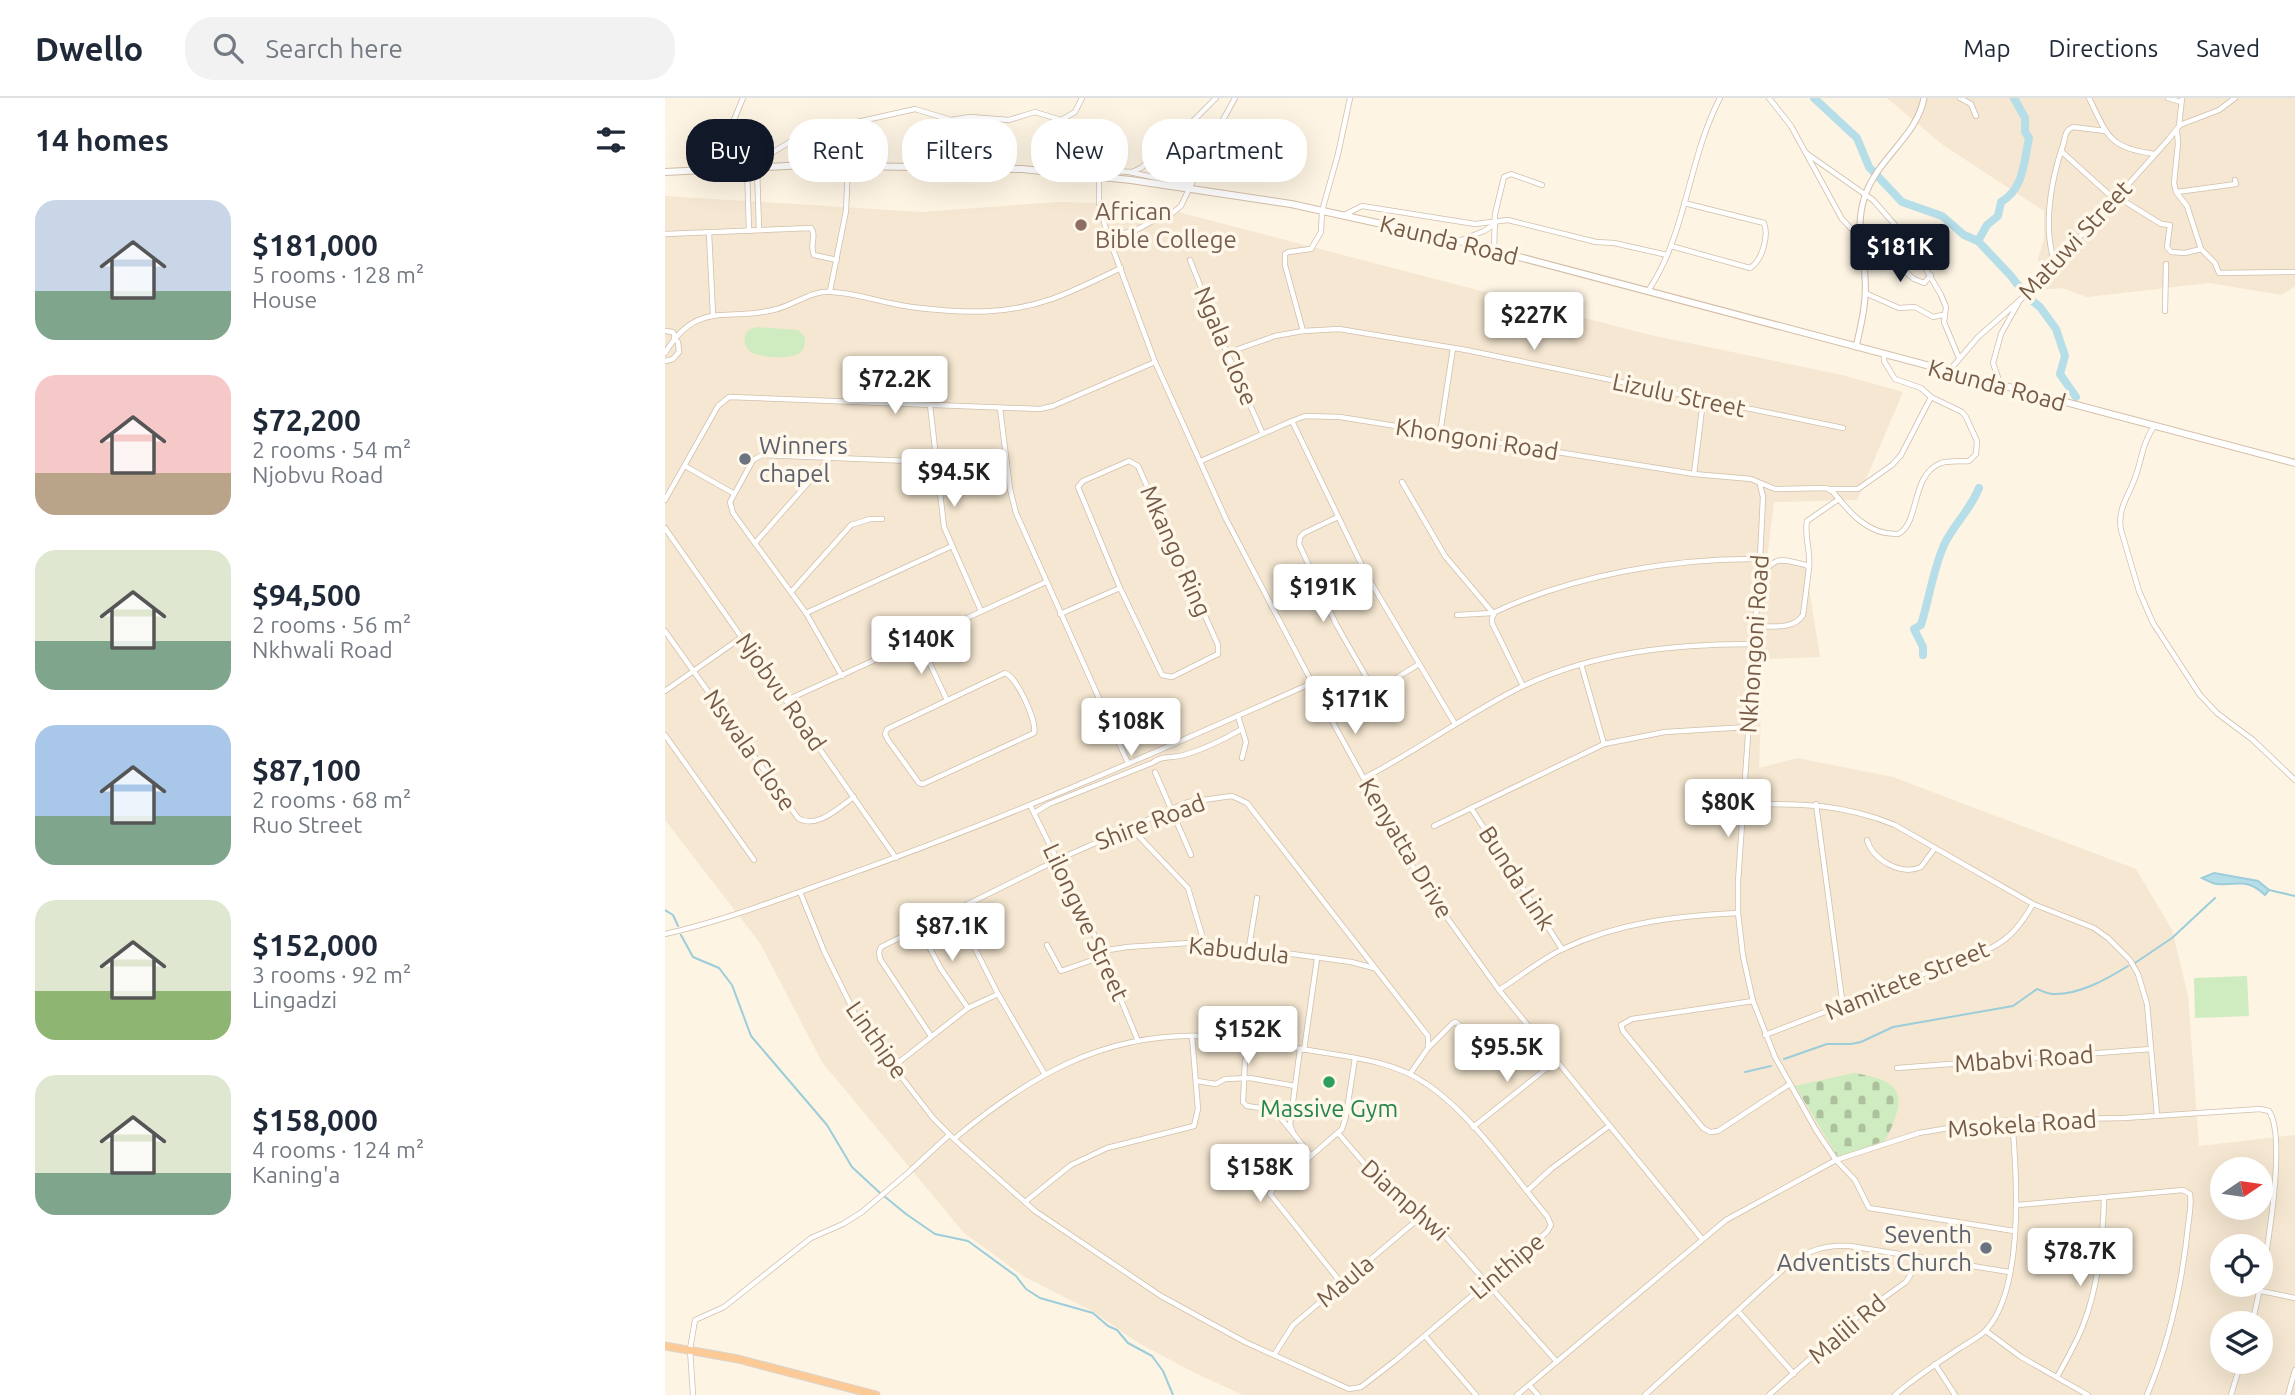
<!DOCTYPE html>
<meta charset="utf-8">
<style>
body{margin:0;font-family:Ubuntu,sans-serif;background:#f2f2f3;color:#1f2937;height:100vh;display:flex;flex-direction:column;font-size:26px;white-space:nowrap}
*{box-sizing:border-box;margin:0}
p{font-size:23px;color:#747a83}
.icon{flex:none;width:38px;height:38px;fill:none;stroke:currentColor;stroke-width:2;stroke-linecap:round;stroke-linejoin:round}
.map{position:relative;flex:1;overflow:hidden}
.sheet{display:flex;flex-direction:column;background:#fff;width:665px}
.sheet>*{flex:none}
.banner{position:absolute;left:21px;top:21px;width:665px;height:63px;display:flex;gap:14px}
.needle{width:46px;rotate:77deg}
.buttons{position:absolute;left:1545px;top:1059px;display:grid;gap:14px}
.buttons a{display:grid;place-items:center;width:63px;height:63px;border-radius:50%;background:#fff;box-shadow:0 7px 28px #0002;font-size:35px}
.price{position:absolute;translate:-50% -60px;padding:0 16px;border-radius:7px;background:#fff;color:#222;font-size:23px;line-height:46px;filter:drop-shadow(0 2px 4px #0008)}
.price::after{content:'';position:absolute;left:50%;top:42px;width:21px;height:16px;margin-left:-10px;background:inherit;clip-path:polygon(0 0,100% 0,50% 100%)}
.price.active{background:#111827;color:#fff}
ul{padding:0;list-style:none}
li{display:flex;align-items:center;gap:21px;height:175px;padding:0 35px}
li span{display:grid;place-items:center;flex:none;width:196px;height:140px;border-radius:21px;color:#555}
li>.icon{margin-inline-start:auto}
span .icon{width:84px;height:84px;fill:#fffc;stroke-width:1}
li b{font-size:30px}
h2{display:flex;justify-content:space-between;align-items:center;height:84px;padding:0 35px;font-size:30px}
.pill{padding:0 24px;border-radius:28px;background:#fff;box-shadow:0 7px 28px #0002;font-size:24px;line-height:63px}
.pill.active{background:#111827;color:#fff}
header{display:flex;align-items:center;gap:42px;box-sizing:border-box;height:98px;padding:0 35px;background:#fff;border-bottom:2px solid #e0e1e3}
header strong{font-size:33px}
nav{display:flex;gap:38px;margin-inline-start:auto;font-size:24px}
.search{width:490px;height:63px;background:#f2f2f3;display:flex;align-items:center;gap:18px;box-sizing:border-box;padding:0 24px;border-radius:28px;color:#747a83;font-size:26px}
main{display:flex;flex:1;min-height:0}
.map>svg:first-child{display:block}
.residential{fill:#f5e7d1;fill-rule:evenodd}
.green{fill:#cfebc0}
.cemetery{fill:url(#cemetery-stones)}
.water{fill:#b6dee8;stroke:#9ccdda;stroke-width:2}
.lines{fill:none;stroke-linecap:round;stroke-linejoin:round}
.stream{stroke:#9ccdda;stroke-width:2}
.river{stroke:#b6dee8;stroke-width:8}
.minor-casing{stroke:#d1bfab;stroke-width:6}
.tertiary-casing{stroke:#d1bfab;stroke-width:7}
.secondary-casing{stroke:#d4bea8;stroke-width:8}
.trunk-casing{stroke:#dbd4cf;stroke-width:9}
.minor{stroke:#fff;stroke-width:4.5}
.tertiary{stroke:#fff;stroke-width:5}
.secondary{stroke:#fff;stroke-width:6}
.trunk{stroke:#fcca97;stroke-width:7}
.education-dot{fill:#8d6e63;stroke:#fff8ea;stroke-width:2.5}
.worship-dot{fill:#6b7280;stroke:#fff8ea;stroke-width:2.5}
.leisure-dot{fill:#2e9e5b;stroke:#fff8ea;stroke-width:2.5}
.labels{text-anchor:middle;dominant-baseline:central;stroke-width:7;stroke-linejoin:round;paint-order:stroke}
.education-label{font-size:24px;fill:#785e54;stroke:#fff8ea;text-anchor:start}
.street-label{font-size:24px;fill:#765b47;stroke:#fff8ea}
.worship-label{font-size:24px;fill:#5b616d;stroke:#fff8ea;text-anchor:start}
.leisure-label{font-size:24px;fill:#27864d;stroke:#fff8ea}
</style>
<header>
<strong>Dwello</strong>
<div class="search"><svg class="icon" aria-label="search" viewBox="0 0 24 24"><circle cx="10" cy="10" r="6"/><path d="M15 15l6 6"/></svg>Search here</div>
<nav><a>Map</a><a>Directions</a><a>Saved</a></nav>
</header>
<main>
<section class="sheet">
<h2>14 homes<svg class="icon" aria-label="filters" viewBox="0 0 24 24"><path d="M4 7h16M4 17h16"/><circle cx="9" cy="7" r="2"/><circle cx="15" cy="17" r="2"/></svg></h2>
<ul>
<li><span style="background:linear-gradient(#c9d6e8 65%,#7fa58c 0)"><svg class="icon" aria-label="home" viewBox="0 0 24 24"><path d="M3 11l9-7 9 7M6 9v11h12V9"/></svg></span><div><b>$181,000</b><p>5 rooms · 128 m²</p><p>House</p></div></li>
<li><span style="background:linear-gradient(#f6c9c9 70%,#b9a48a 0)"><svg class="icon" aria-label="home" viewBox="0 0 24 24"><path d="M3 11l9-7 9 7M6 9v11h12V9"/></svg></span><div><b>$72,200</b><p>2 rooms · 54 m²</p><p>Njobvu Road</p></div></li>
<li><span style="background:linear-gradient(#dfe7d0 65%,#7fa58c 0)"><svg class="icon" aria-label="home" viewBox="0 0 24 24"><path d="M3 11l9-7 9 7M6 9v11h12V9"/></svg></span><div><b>$94,500</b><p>2 rooms · 56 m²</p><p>Nkhwali Road</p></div></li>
<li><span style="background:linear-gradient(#a9c7e8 65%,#7fa58c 0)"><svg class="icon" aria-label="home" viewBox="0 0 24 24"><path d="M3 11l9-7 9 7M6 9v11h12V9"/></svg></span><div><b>$87,100</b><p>2 rooms · 68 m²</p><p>Ruo Street</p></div></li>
<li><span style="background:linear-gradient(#dfe7d0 65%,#8fb573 0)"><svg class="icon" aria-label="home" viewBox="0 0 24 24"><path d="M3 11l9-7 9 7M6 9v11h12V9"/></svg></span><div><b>$152,000</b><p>3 rooms · 92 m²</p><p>Lingadzi</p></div></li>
<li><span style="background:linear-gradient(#dfe7d0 70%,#7fa58c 0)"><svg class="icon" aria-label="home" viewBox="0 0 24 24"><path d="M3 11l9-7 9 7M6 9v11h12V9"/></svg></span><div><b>$158,000</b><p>4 rooms · 124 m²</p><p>Kaning'a</p></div></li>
</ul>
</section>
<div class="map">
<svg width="1630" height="1297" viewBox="0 0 1630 1297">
<defs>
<pattern id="cemetery-stones" width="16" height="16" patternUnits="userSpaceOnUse" patternTransform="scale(1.75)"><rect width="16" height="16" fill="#cfebc0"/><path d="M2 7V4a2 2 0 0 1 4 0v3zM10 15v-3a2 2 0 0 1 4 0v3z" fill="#adc19e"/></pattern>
</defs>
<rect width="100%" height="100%" fill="#fdf4e3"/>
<g class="residential">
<polygon points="1222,0 1630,0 1630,188 1617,197 1544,185 1422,199 1397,190 1376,192 1373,160 1379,142 1379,113 1278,47"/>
<path d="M0 98 257 114 393 104 482 106 985 237 1177 277 1238 294 1192 402 1109 404 1102 461 1140 465 1155 559 1098 561 1094 670 1132 660 1228 679 1471 771 1507 832 1523 898 1534 1048 1630 1037V1297H578L528 1274 472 1244 429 1214 360 1179 299 1135 157 964 95 845 0 722ZM1558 1071H1596V1110H1558ZM1558 1148H1596V1186H1558ZM1558 1225H1596V1264H1558Z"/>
</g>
<g class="green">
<path d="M91 229 133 232 139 238C147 266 103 260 87 255 76 247 77 233 91 229Z"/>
<polygon points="1582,878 1584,918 1530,920 1529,880"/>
</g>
<path class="cemetery" d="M1189 975C1225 981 1245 989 1227 1028 1224 1034 1223 1038 1219 1043L1173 1059 1130 988Z"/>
<path class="water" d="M1549 775 1593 783 1604 792 1600 797C1581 779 1574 788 1552 786 1547 786 1542 782 1537 780Z"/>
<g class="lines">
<g class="stream">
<polyline points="1604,792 1630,798"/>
<polyline points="0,812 8,817 13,828"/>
<polyline points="16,837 28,859 54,870 67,887 86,938 162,1027 187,1069 215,1095"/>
<polyline points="1470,865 1507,840 1550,800"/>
<path d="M1119 961 1162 946H1186L1196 944 1228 929 1348 908 1372 891C1377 893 1383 896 1388 896 1414 897 1442 881 1463 868"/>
<polyline points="1080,974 1106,968"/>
<polyline points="219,1098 241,1116 270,1136 303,1143 351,1178 361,1191 375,1200 428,1215 443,1228 452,1232 463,1245 487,1258 498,1273 508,1297"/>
</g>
<g class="river">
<polyline points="1149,0 1192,40 1204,69 1237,104 1277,118 1299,137 1313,143 1346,178 1359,195"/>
<path d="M1313 143 1322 127 1333 118 1336 104C1359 91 1359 63 1364 40L1360 34V20L1349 0"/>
<polyline points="1361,198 1375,209 1391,231 1400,258 1395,276 1411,299"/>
<path d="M1258 557V549L1249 531 1256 527C1264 501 1268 472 1279 447 1289 426 1306 411 1314 390"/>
</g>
<defs>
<g id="minor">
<polyline points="1104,0 1126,28 1177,121 1194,139"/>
<polyline points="1295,0 1306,6 1311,18"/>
<path d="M1424 0C1443 38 1443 50 1490 56"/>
<polyline points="1503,0 1516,4"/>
<path d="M395 23C414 35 400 55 410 71L467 74 476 70 520 31 551 0"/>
<polyline points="1515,27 1554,12 1570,0"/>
<polyline points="1512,33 1513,46 1509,85 1511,94 1522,108 1536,151 1550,165 1554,175 1630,174"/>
<polyline points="1396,53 1449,101"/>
<polyline points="1141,55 1208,102 1245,144 1276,197 1281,209 1279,224 1294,260"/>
<polyline points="57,58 105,56 128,42 167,36 192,24 250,11 286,22 305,19 344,22 370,14 396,22 410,14 417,0"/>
<polyline points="82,69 84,133"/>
<polyline points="92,69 94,132"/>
<polyline points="57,70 58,48 78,0"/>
<polyline points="464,74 526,87"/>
<polyline points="434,79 434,105 442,135 490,264 561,421 672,632 742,759 763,793 834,892 1037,1141"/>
<polyline points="1512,94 1571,86 1570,82"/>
<polyline points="1451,98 1496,126 1505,127 1502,149 1506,154 1520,155 1536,151"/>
<polyline points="679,117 697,108 810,126 843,122 931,144 949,145 1002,157"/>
<polyline points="44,135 48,217"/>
<polyline points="442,135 456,136 471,132 495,119 505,117 516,108 549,38 570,0"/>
<path d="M0 136 146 130C152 137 144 148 149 157L172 162"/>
<polyline points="794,143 819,133 830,126"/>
<path d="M1006 148 1085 170C1097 163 1104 138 1099 125L1019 105"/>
<polyline points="1196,150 1219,155 1249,181 1259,185 1266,177"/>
<polyline points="829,153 830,116 839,79 846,76 877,87"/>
<polyline points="525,162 562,255 597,334"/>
<path d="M1389 163C1378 127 1386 82 1398 47 1401 38 1399 33 1408 29L1440 33"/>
<polyline points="165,193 181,113 183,67"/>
<path d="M983 193C1022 135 1023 61 1055 0"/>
<polyline points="1200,195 1234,210 1250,209 1268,219 1278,217"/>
<polyline points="1500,213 1501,166"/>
<polyline points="0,233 8,234 10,239"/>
<polyline points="638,233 620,167 620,156 623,154 646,151 656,134 657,113 673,56 685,0"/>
<path d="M0 255C33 200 63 225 112 211 131 206 147 192 167 194 188 195 205 201 225 205 249 211 301 215 326 213 378 210 410 192 456 170"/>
<polyline points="562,255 610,238 638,233 674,231 801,252 1178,330"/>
<polyline points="0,263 8,261 14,254 13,244 9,240"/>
<polyline points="1284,273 1313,239 1379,181 1389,163 1427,127 1503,42 1514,28 1517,0"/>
<polyline points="1336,288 1328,265 1336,236 1355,202"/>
<polyline points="265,307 279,429 316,513"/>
<polyline points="335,310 345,391 351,415 463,665"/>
<polyline points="627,323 702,478 790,626"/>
<path d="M1489 328C1476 349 1478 358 1470 380 1464 397 1452 411 1456 432L1474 493 1488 525 1535 597 1552 615 1588 642 1630 682"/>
<polyline points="775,335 788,250"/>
<path d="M536 363 627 323 640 318 675 319 1029 376 1086 381 1110 391 1161 390 1168 394C1185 415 1203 437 1233 436 1255 426 1245 377 1276 365 1285 362 1295 364 1304 363L1311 356 1312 343 1301 319 1297 314 1266 299 1256 290 1230 281 1219 263V257"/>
<polyline points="20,368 68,395"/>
<polyline points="1029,376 1038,303"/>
<polyline points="737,384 780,458 828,515"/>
<polyline points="1095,387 1098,399 1095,461 1073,784 1073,815 1078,858 1088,903 1110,959 1151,1032 1171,1062 1190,1082 1204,1110 1349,1133"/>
<polyline points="1164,391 1193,391 1227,367 1236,357 1266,299"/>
<polyline points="0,402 53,308 64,299 375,311 388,308 490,264"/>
<polyline points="673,419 639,435 635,439 634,446 671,526 703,582 711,589 720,587 754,566"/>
<polyline points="0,430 231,760"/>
<polyline points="90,445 165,360"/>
<path d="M1144 470C1146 453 1139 439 1142 423L1174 401"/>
<polyline points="127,493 186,427 205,421 217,421"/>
<polyline points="141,515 287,448"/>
<polyline points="395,516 455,490 497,577 507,579 553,556 553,547 473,368 464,363 418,383 413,389 455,490"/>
<polyline points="792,517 827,515"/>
<path d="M1090 528C1106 528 1129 532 1138 517L1144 470 1141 467C1114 461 1114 457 1094 478"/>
<path d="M0 533 133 720C152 732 174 709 189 699"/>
<polyline points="254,543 282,602"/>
<polyline points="916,566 939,646"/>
<path d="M340 575C352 579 372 623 369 635L258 686 254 685 223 642 220 636 222 631Z"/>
<polyline points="177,578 141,515 68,415 65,404 88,362 97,357 270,364"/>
<path d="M858 588 827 525V520L830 514C910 477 1007 460 1095 461"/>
<polyline points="0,593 77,539"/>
<polyline points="122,602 381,484"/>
<polyline points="573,618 581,644 577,660"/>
<polyline points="0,637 89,762"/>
<polyline points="490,674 526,757"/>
<path d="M699 680C754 652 803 615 858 588 930 554 1010 546 1089 546"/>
<path d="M1078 706C1136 706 1175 705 1230 727L1368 806 1429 830 1443 840 1465 862 1473 876 1482 906 1492 1017"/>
<polyline points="1151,706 1178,909"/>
<polyline points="365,707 428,834 473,943"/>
<polyline points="806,710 897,851"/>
<path d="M369 715 384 706 487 665C500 656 506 661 519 657 540 651 558 642 577 631"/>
<polyline points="769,728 939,646 1000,634 1083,629"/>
<polyline points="465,729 523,790 539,844"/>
<path d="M1202 742C1208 762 1236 778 1256 769L1270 750"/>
<path d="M135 794 159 853 194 924 268 1020 289 1041 370 1113 496 1198 580 1244 684 1291 696 1289 731 1262 882 1134 886 1127 882 1118C847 1076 805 1014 760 985 727 962 682 959 643 952 609 947 573 939 538 938 437 935 363 979 289 1041"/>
<polyline points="291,813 333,896 379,975"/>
<polyline points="254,830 276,871 303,910"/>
<path d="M0 836C62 822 122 798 182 777 340 721 494 653 647 585"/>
<polyline points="382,847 396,873 439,858"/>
<polyline points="584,849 592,800"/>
<polyline points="437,853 462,849 539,844 686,864 709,870"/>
<path d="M834 892C855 879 876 861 898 851 954 824 1013 818 1073 815"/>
<polyline points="1088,903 967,921 956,927 958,933 1038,1030 1045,1034 1053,1033 1125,986"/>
<path d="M1100 937 1326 850C1346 840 1357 825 1368 806"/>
<polyline points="266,938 215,861 214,854 216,849 392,762 523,704 567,698 582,705 763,938 763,950 745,976"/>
<polyline points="587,944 580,963 578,1004 582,1008 609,1012 628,1035"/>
<polyline points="764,949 788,925 791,924 796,928"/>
<polyline points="635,951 625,1026 628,1035 646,1058"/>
<polyline points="639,952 652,861"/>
<polyline points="229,968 303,910 333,896"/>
<polyline points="1232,970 1486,951"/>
<polyline points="532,983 551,986 560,981 585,980 630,988"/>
<polyline points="808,1029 891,963"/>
<polyline points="673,1035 718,1087 765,1121 892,1264"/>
<polyline points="862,1093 886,1071 944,1028"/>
<polyline points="360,1104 406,1067 442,1050 529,1028 533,1011 527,938"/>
<path d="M1353 1107 1518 1092 1525 1096C1527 1107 1524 1118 1523 1129 1517 1185 1504 1245 1482 1297"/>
<polyline points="677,1186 605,1096 608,1091 677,1031 681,1018 690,960"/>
<polyline points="1596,1193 1630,1200"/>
<polyline points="1073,1213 1129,1276"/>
<polyline points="1321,1233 1356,1259 1423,1297"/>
<polyline points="760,1238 811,1297"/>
<polyline points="609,1257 628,1227 759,1116"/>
<polyline points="1270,1266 1290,1297"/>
<path d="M1392 1279C1401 1263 1410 1247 1417 1230 1433 1191 1438 1142 1439 1100"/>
<polyline points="864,1287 873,1297"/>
<polyline points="28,1297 25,1251 30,1222 59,1209 146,1140 178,1126 197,1114 244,1074 284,1037"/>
<path d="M852 1297 1061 1122 1171 1062 1254 1035 1296 1028 1347 1022 1459 1020 1595 1011 1604 1013C1624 1043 1597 1188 1587 1225"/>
<path d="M980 1297 1123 1167C1142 1153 1160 1146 1185 1148L1344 1174"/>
<polyline points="1104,1297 1192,1219 1241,1184 1246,1176 1249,1159"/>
<path d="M1230 1297C1250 1279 1273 1265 1295 1250 1304 1244 1315 1239 1322 1231 1359 1188 1352 1076 1347 1022"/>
<polyline points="1566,1297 1576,1264"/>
<polyline points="1623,1297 1630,1272"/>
</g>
<path id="tertiary" d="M1191 249C1196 227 1202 204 1200 180 1199 151 1190 131 1199 101 1210 62 1252 39 1259 0"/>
<polyline id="secondary" points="0,74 141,67 357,71 466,82 626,106 794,143 1630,365"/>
<polyline id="trunk" points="0,1248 73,1261 211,1297"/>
</defs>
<use href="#minor" class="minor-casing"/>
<use href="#tertiary" class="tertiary-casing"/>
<use href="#secondary" class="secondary-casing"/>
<use href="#trunk" class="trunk-casing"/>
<use href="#minor" class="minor"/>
<use href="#tertiary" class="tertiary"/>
<use href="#secondary" class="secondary"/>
<use href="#trunk" class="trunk"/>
</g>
<circle class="education-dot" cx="416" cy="127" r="7"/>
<g class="worship-dot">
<circle cx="80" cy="361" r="7"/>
<circle cx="1321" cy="1150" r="7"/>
</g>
<circle class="leisure-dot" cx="664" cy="984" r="7"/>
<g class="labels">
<g class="education-label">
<text x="430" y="113">African<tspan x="430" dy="28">Bible College</tspan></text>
</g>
<g class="street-label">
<text transform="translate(784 142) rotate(14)">Kaunda Road</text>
<text transform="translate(1410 142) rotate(-47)">Matuwi Street</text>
<text transform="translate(561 248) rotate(67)">Ngala Close</text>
<text transform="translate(1332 287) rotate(15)">Kaunda Road</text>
<text transform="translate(1014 297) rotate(12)">Lizulu Street</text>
<text transform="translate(812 341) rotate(9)">Khongoni Road</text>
<text transform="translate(511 453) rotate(66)">Mkango Ring</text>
<text transform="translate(1089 546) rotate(-86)">Nkhongoni Road</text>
<text transform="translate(116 594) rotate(55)">Njobvu Road</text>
<text transform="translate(85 652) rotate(55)">Nswala Close</text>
<text transform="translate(485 724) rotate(-21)">Shire Road</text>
<text transform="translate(741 750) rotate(59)">Kenyatta Drive</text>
<text transform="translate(852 780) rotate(57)">Bunda Link</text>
<text transform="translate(421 824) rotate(65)">Lilongwe Street</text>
<text transform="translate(574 852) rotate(6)">Kabudula</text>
<text transform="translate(1242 882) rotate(-22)">Namitete Street</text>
<text transform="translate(212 942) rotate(55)">Linthipe</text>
<text transform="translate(1359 961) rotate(-4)">Mbabvi Road</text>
<text transform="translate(1357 1026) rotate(-4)">Msokela Road</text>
<text transform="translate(740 1102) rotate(42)">Diamphwi</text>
<text transform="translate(842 1168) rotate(-40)">Linthipe</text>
<text transform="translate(680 1183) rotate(-40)">Maula</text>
<text transform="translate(1182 1231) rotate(-40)">Malili Rd</text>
</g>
<g class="worship-label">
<text x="94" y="347">Winners<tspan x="94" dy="28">chapel</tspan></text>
<text x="1307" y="1136" text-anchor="end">Seventh<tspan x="1307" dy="28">Adventists Church</tspan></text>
</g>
<g class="leisure-label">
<text x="664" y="1010">Massive Gym</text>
</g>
</g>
</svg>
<div class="buttons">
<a><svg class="needle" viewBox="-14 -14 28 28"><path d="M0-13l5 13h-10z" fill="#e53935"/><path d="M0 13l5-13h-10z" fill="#747a83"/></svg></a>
<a><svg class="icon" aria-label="locate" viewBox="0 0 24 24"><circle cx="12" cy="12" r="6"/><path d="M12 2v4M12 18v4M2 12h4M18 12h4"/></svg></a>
<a><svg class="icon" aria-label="layers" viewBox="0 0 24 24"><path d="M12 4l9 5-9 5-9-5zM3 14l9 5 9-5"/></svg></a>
</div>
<b class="price active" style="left:1235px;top:186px">$181K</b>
<b class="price" style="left:869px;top:254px">$227K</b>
<b class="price" style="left:230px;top:318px">$72.2K</b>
<b class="price" style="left:289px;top:411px">$94.5K</b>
<b class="price" style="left:658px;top:526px">$191K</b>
<b class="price" style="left:256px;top:578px">$140K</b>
<b class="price" style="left:690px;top:638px">$171K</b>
<b class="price" style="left:466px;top:660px">$108K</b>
<b class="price" style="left:1063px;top:741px">$80K</b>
<b class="price" style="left:287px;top:865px">$87.1K</b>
<b class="price" style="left:583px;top:968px">$152K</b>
<b class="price" style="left:842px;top:986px">$95.5K</b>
<b class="price" style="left:595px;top:1106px">$158K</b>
<b class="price" style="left:1415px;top:1190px">$78.7K</b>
<div class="banner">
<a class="pill active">Buy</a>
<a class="pill">Rent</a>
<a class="pill">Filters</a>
<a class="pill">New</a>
<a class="pill">Apartment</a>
</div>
</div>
</main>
